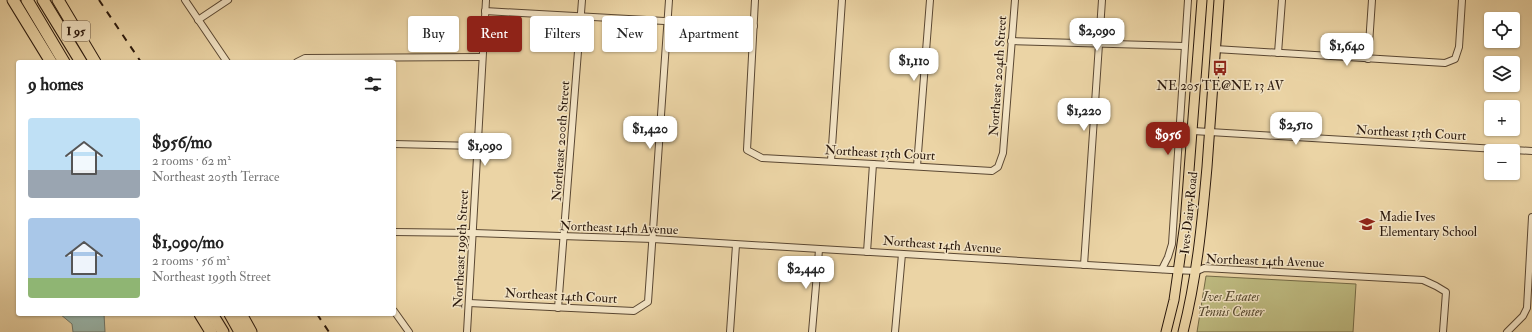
<!DOCTYPE html>
<meta charset="utf-8">
<style>
body{margin:0;font-family:"IM FELL Double Pica",serif;background:#f2f2f2;color:#222;height:100vh;display:flex;flex-direction:column;font-size:15px;white-space:nowrap}
*{box-sizing:border-box;margin:0}
p{font-size:13px;color:#767676}
.icon{flex:none;width:22px;height:22px;fill:none;stroke:currentColor;stroke-width:2;stroke-linecap:round;stroke-linejoin:round}
.map{position:relative;flex:1;overflow:hidden}
.sheet{position:absolute;left:16px;top:60px;width:380px;height:256px;display:flex;flex-direction:column;background:#fff;border-radius:4px;box-shadow:0 1px 3px #0004}
.sheet>*{flex:none}
.hud{position:absolute;left:408px;top:16px;width:380px;height:36px;display:flex;gap:8px}
.buttons{position:absolute;left:1484px;top:12px;display:grid;gap:8px}
.buttons a{display:grid;place-items:center;width:36px;height:36px;border-radius:4px;background:#fff;box-shadow:0 1px 3px #0004;font-size:20px}
.price{position:absolute;translate:-50% -34px;padding:0 9px;border-radius:8px;background:#fff;color:#222;font-size:13px;line-height:26px;filter:drop-shadow(0 1px 2px #0008)}
.price::after{content:'';position:absolute;left:50%;top:24px;width:12px;height:9px;margin-left:-6px;background:inherit;clip-path:polygon(0 0,100% 0,50% 100%)}
.price.selected{background:#8f2418;color:#fff}
ul{padding:0;list-style:none}
li{display:flex;align-items:center;gap:12px;height:100px;padding:0 12px}
li span{display:grid;place-items:center;flex:none;width:112px;height:80px;border-radius:4px;color:#555}
li>.icon{margin-inline-start:auto}
span .icon{width:48px;height:48px;fill:#fffc;stroke-width:1}
li b{font-size:17px}
h2{display:flex;justify-content:space-between;align-items:center;height:48px;padding:0 12px;font-size:17px}
.pill{padding:0 14px;border-radius:4px;background:#fff;box-shadow:0 1px 3px #0004;font-size:14px;line-height:36px}
.pill.selected{background:#8f2418;color:#fff}
.map>svg:first-child{display:block}
.green{fill:#bebb81;stroke:#746a46}
.water{fill:#99b7ad;stroke:#6d776d}
.lines{fill:none;stroke-linecap:round;stroke-linejoin:round}
.street-casing{stroke:#5a4732;stroke-width:8}
.primary-casing{stroke:#2a180c;stroke-width:11}
.highway-casing{stroke:#2a180c;stroke-width:13}
.street{stroke:#f2e3c4;stroke-width:6}
.primary{stroke:#ebd4a5;stroke-width:9}
.highway{stroke:#ebd4a5;stroke-width:11}
.rail{stroke:#2a180c;stroke-width:2;stroke-dasharray:7 7;stroke-linecap:butt}
.labels{text-anchor:middle;dominant-baseline:central;stroke-width:3;stroke-linejoin:round;paint-order:stroke}
.shield{fill:#f2e3c4;stroke:#665543;stroke-width:1}
.shield-label{font-size:12px;font-weight:bold;fill:#2a180c}
.street-label{font-size:13px;fill:#2a180c;stroke:#f2e3c4}
.poi-label{font-size:13px;fill:#2a180c;stroke:#f2e3c4}
.park-label{font-size:13px;font-style:italic;fill:#56492f;stroke:#f2e3c4}
</style>
<div class="map">
<svg width="1532" height="332" viewBox="0 0 1532 332">
<rect width="100%" height="100%" fill="#ebd4a5"/>
<filter id="stains"><feTurbulence type="fractalNoise" baseFrequency=".005" numOctaves="4"/><feColorMatrix values="0 0 0 0 .2 0 0 0 0 .09 0 0 0 0 .02 0 0 0 .5 -.17"/></filter>
<radialGradient id="worn" r=".72"><stop offset=".6" stop-color="#630" stop-opacity="0"/><stop offset="1" stop-color="#630" stop-opacity=".3"/></radialGradient>
<polygon class="green" points="1206,276 1356,284 1353,332 1197,332"/>
<polygon class="water" points="60,314 104,314 105,332 73,332 72,324"/>
<g class="lines">
<defs>
<g id="street">
<polyline points="185,0 227,62"/>
<polyline points="755,0 747,150 762,158 873,164 992,171 998,167 1003,153 1015,0"/>
<polyline points="485,11 754,26"/>
<polyline points="198,20 228,0"/>
<polyline points="1011,41 1184,46"/>
<polyline points="1215,49 1445,63 1455,59 1459,47 1462,0"/>
<polyline points="1278,53 1282,0"/>
<polyline points="1368,59 1372,0"/>
<polyline points="297,62 305,58 482,57"/>
<polyline points="1193,131 1532,151"/>
<polyline points="394,144 477,146"/>
<polyline points="831,161 842,0"/>
<polyline points="917,166 930,0"/>
<polyline points="394,232 474,233 653,239 1171,270 1197,271 1204,268 1423,280 1436,286 1446,292 1443,332"/>
<polyline points="867,252 873,164"/>
<polyline points="1084,265 1102,0"/>
<polyline points="1162,269 1168,257 1172,244 1188,0"/>
<polyline points="469,303 634,311 648,302 669,0"/>
<polyline points="558,308 582,0"/>
<polyline points="394,311 409,332"/>
<polyline points="467,332 486,0"/>
<polyline points="730,332 736,245"/>
<polyline points="812,332 819,250"/>
<polyline points="895,332 902,254"/>
<polyline points="1507,332 1523,316 1527,308 1532,217"/>
</g>
<g id="primary">
<polyline points="1166,332 1174,300 1185,223 1202,0"/>
<path d="M1183 332C1197 277 1202 223 1207 167 1211 111 1215 56 1219 0"/>
</g>
<g id="highway">
<polyline points="13,0 51,62"/>
<polyline points="27,0 64,62"/>
<polyline points="43,0 81,62"/>
<polyline points="58,0 95,62"/>
<polyline points="200,314 211,332"/>
<polyline points="212,314 223,332"/>
<polyline points="230,314 240,332"/>
<polyline points="241,314 251,332"/>
</g>
</defs>
<use href="#street" class="street-casing"/>
<use href="#primary" class="primary-casing"/>
<use href="#highway" class="highway-casing"/>
<use href="#street" class="street"/>
<use href="#primary" class="primary"/>
<use href="#highway" class="highway"/>
<g class="rail">
<polyline points="99,0 141,62"/>
<polyline points="317,314 329,332"/>
</g>
</g>
<defs>
<symbol id="bus-bare" viewBox="-9 -9 18 18"><path d="M-5-6H5V4H4V6H2V4H-2V6H-4V4H-5ZM-3.5-4V0h7V-4ZM-3.5 1.2v1.5H-2V1.2ZM2 1.2v1.5H3.5V1.2Z" fill="#8f2418" stroke="#f2e3c4" stroke-width="2.5" paint-order="stroke"/></symbol>
<symbol id="school-bare" viewBox="-9 -9 18 18"><path d="M0-5L7-2L0 1L-7-2ZM-4 1L0 2.5L4 1V4Q0 6-4 4Z" fill="#8f2418" stroke="#f2e3c4" stroke-width="2.5" paint-order="stroke"/></symbol>
</defs>
<g fill-rule="evenodd">
<use href="#bus-bare" x="1209" y="57" width="22" height="22"/>
<use href="#school-bare" x="1356" y="213" width="22" height="22"/>
</g>
<g class="labels">
<rect class="shield" x="62" y="21" width="28" height="20" rx="3"/>
<g class="shield-label">
<text x="76" y="31">I 95</text>
</g>
<g class="street-label">
<text transform="translate(998 76) rotate(-86)">Northeast 204th Street</text>
<text transform="translate(1411 133) rotate(3)">Northeast 13th Court</text>
<text transform="translate(561 141) rotate(-86)">Northeast 200th Street</text>
<text transform="translate(880 153) rotate(3)">Northeast 13th Court</text>
<text transform="translate(1189 213) rotate(-84)">Ives Dairy Road</text>
<text transform="translate(619 228) rotate(2)">Northeast 14th Avenue</text>
<text transform="translate(942 245) rotate(4)">Northeast 14th Avenue</text>
<text transform="translate(461 249) rotate(-87)">Northeast 199th Street</text>
<text transform="translate(1265 261) rotate(2)">Northeast 14th Avenue</text>
<text transform="translate(561 296) rotate(3)">Northeast 14th Court</text>
</g>
<g class="poi-label">
<text x="1220" y="86">NE 205 TE@NE 13 AV</text>
<text x="1379" y="217" text-anchor="start">Madie Ives<tspan x="1379" dy="15">Elementary School</tspan></text>
</g>
<g class="park-label">
<text x="1231" y="297">Ives Estates<tspan x="1231" dy="15">Tennis Center</tspan></text>
</g>
</g>
<rect width="100%" height="100%" filter="url(#stains)"/>
<rect width="100%" height="100%" fill="url(#worn)"/>
</svg>
<div class="buttons">
<a><svg class="icon" aria-label="locate" viewBox="0 0 24 24"><circle cx="12" cy="12" r="6"/><path d="M12 2v4M12 18v4M2 12h4M18 12h4"/></svg></a>
<a><svg class="icon" aria-label="layers" viewBox="0 0 24 24"><path d="M12 4l9 5-9 5-9-5zM3 14l9 5 9-5"/></svg></a>
<a>+</a>
<a>−</a>
</div>
<b class="price" style="left:1097px;top:52px">$2,090</b>
<b class="price" style="left:1347px;top:67px">$1,640</b>
<b class="price" style="left:914px;top:82px">$1,110</b>
<b class="price" style="left:1084px;top:132px">$1,220</b>
<b class="price" style="left:1296px;top:146px">$2,510</b>
<b class="price" style="left:650px;top:150px">$1,420</b>
<b class="price selected" style="left:1168px;top:156px">$956</b>
<b class="price" style="left:485px;top:167px">$1,090</b>
<b class="price" style="left:806px;top:290px">$2,440</b>
<div class="hud">
<a class="pill">Buy</a>
<a class="pill selected">Rent</a>
<a class="pill">Filters</a>
<a class="pill">New</a>
<a class="pill">Apartment</a>
</div>
<section class="sheet">
<h2>9 homes<svg class="icon" aria-label="filters" viewBox="0 0 24 24"><path d="M4 7h16M4 17h16"/><circle cx="9" cy="7" r="2"/><circle cx="15" cy="17" r="2"/></svg></h2>
<ul>
<li><span style="background:linear-gradient(#bfe0f5 65%,#9aa5b1 0)"><svg class="icon" aria-label="home" viewBox="0 0 24 24"><path d="M3 11l9-7 9 7M6 9v11h12V9"/></svg></span><div><b>$956/mo</b><p>2 rooms · 62 m²</p><p>Northeast 205th Terrace</p></div></li>
<li><span style="background:linear-gradient(#a9c7e8 75%,#8fb573 0)"><svg class="icon" aria-label="home" viewBox="0 0 24 24"><path d="M3 11l9-7 9 7M6 9v11h12V9"/></svg></span><div><b>$1,090/mo</b><p>2 rooms · 56 m²</p><p>Northeast 199th Street</p></div></li>
</ul>
</section>
</div>
